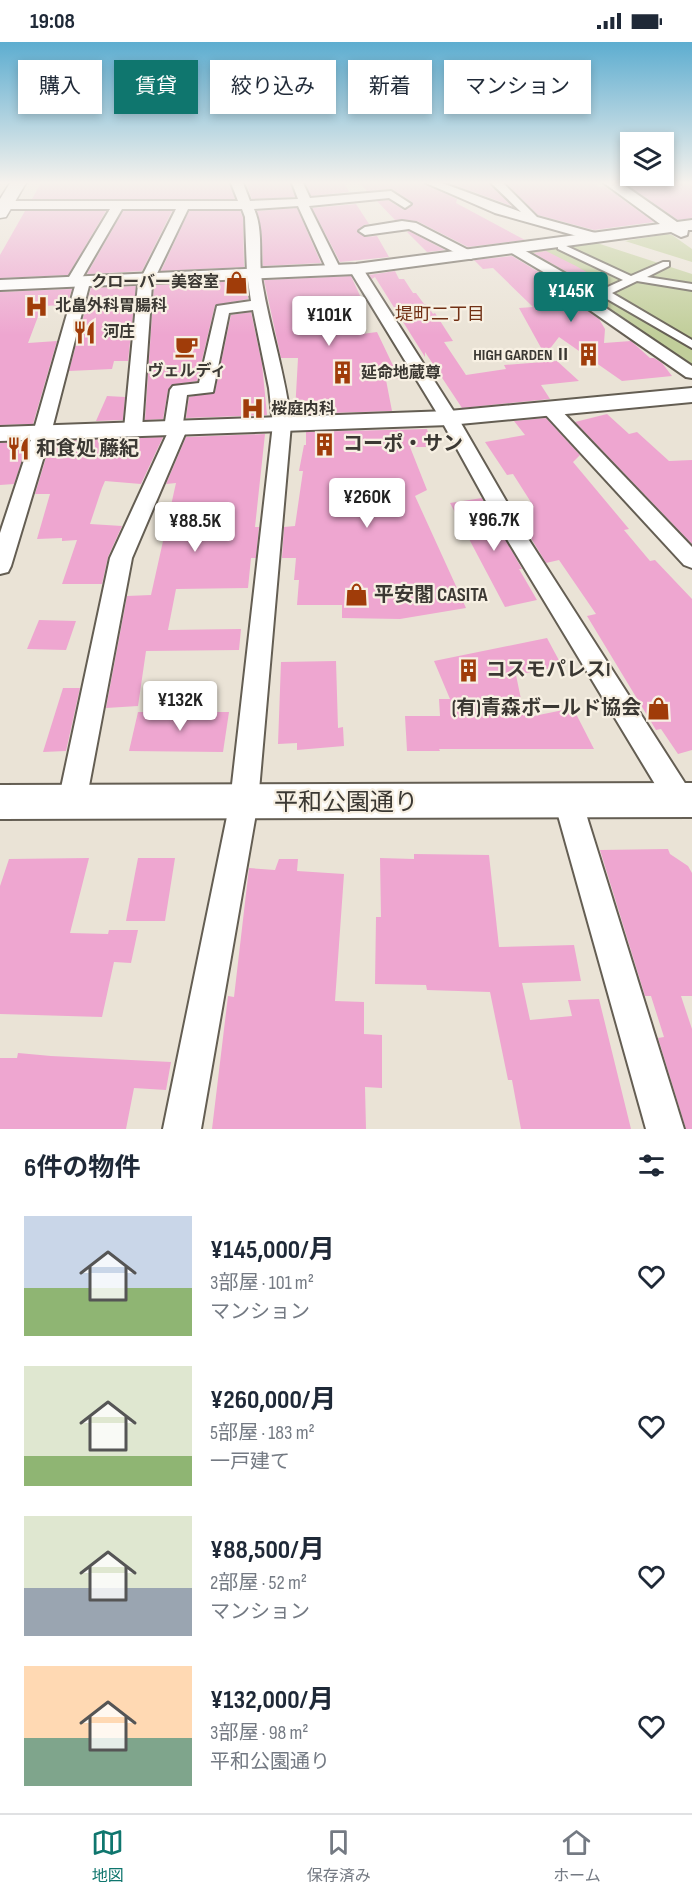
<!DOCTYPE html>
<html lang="ja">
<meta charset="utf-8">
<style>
body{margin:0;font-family:"Sofia Sans Condensed","Noto Sans JP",sans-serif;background:#f2f2f3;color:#1f2937;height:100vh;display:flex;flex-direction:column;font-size:22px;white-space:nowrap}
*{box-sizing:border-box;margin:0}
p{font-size:20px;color:#747a83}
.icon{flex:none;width:33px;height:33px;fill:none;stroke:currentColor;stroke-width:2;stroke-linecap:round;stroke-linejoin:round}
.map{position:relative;height:1087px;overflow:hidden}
.side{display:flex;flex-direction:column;background:#fff;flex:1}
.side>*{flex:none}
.guide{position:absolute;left:18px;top:18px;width:657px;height:54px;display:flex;gap:12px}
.tools{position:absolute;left:620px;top:90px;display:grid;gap:12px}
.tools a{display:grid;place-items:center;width:54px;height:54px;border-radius:0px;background:#fff;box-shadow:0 3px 9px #0003;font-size:30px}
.price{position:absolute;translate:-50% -51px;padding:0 14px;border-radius:6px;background:#fff;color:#222;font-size:20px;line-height:39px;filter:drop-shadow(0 2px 3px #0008)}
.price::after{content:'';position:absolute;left:50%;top:36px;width:18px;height:14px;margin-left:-9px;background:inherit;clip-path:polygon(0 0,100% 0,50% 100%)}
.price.current{background:#0f766e;color:#fff}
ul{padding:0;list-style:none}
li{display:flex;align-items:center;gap:18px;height:150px;padding:0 24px}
li span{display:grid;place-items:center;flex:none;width:168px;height:120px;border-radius:0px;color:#555}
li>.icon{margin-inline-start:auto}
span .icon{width:72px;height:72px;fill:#fffc;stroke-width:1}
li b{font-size:26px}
h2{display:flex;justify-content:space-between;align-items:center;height:72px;padding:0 24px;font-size:26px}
.tag{padding:0 21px;border-radius:0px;background:#fff;box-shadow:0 3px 9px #0003;font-size:21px;line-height:54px}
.tag.current{background:#0f766e;color:#fff}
.status{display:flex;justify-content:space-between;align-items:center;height:42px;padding:0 30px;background:#fff;direction:ltr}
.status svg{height:16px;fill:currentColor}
.tab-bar{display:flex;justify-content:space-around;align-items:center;height:84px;border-top:2px solid #e0e1e3;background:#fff;font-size:16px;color:#747a83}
.tab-bar a{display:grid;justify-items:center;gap:3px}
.tab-bar .current{color:#0f766e}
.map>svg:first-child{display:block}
.green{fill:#c1ce9a}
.building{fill:#eea6d0}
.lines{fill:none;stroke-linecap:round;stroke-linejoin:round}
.pedestrian-casing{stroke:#645e53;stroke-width:4}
.minor-casing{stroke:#645e53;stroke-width:4}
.tertiary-casing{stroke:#645e53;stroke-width:4}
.trunk-casing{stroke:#645e53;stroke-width:3}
.pedestrian{fill:#fff;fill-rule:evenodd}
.minor{fill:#fff;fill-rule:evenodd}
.tertiary{fill:#fff;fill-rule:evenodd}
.trunk{fill:#fff;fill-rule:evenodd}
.labels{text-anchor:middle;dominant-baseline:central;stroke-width:4.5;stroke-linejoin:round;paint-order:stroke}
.far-poi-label{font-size:16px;font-weight:bold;fill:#3b3833;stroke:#f7f0e3;text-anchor:start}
.far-neighbourhood-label{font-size:18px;fill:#713015;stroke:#f7f0e3}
.poi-label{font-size:20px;font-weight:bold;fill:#3b3833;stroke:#f7f0e3;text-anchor:start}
.near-street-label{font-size:24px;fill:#3b3833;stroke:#f7f0e3}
</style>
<div class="status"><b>19:08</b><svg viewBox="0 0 49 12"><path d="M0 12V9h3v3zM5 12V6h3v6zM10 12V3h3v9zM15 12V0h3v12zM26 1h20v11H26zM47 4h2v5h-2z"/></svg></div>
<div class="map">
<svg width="692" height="1087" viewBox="0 0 692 1087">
<rect width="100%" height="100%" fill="#eae3d6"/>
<g class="green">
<polygon points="667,192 672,193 692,207 692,220 625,199"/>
<polygon points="597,201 692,232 692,324 599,261 577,239 531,214 532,210"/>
</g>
<g class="building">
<polygon points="41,141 229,141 235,157 32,157"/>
<polygon points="246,141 290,141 295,155 252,157"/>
<polygon points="306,141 344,141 349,150 311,154"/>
<polygon points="359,141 424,141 457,157 456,161 525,198 468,205 417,179 395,178 377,159 388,158 404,168 412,164 412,160 392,147 367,149"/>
<polygon points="449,141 489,141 512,164"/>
<polygon points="506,141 593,141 598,145 604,144 654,180 594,188 538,173"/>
<polygon points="628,141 692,141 692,176 678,178 626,142"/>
<polygon points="356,162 369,182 364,183 357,190 365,195 377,194 389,215 340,220 312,166"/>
<polygon points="297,166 321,221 263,224 262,194 257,169"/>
<polygon points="25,169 106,169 68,233 0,236 0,213"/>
<polygon points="123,169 172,169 142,229 87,232"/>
<polygon points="189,169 240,169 243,175 244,225 161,229"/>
<polygon points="409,189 445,208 427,210 407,190"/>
<polygon points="546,209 576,224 608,242 590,248 583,239 533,211"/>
<polygon points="512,214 570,249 582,265 599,277 605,287 604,301 631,299 650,316 654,316 662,321 672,334 622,339 559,295 545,313 519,266 533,265 493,226 483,227 474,218"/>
<polygon points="395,229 399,237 404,237 413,251 416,251 424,262 426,262 433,272 435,271 453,299 444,300 466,333 506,327 504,323 557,319 579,339 541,343 550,357 462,366 425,310 425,315 375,235 372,237 369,233"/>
<polygon points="351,234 361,256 356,256 354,293 377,290 399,336 386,338 392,369 299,372 295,370 298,316 281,316 264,238"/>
<polygon points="246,239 248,257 215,263 197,339 171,343 168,348 163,377 145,378 154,243"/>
<polygon points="136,244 128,319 114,319 112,327 69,329 91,246"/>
<polygon points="72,247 67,263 42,264 28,301 57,299 33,382 0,383 0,250"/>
<polygon points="251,270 262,322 267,373 186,376 189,355 215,350 231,273"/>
<polygon points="107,354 125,355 123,378 96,379"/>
<polygon points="607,372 629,392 637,390 669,419 692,418 692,502 575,380"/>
<polygon points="546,376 580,413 573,420 629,487 624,488 650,519 655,518 692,557 692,708 678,712 661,687 656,688 587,574 596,572 559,518 546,521 514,468 534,465 513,432 507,433 485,400 525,393 514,379"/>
<polygon points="427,387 432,405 410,405 427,448 415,454 466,566 400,577 342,576 342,563 297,563 299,538 294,538 296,516 282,516 284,485 295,484 303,429 299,429 304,403 306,403 306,390"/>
<polygon points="265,392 255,485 259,485 256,516 251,516 248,546 176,547 168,588 241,587 239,608 146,609 138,664 106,666 127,554 151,553 176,441 166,442 186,395"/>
<polygon points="163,395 141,442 105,439 102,446 90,482 122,484 108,515 102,542 62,542 77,498 62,499 62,496 37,497 50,452 35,452 51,399"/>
<polygon points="28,400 14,442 0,443 0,401"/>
<polygon points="482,456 522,527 519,527 537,558 505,565 450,461"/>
<polygon points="39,578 76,579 66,608 27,607"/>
<polygon points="547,596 562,624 516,633 523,667 527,667 529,675 573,666 594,707 439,707 440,709 407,709 405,674 440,674 439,657 450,657 434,619"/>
<polygon points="336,619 338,686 343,685 344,704 297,708 297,701 278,702 281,620"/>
<polygon points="63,646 80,646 66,709 43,710"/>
<polygon points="138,670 229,670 223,710 129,709"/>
<polygon points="668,807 670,812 688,824 692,831 692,954 681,954 692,987 692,1087 686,1087 658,996 664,995 651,954 645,954 600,808"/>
<polygon points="414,812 489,813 499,905 574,903 581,939 522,941 530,978 572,974 568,958 599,957 631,1087 521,1087 512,1038 508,1038 490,950 427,948 426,943 375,942 376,875 381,875 380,816 414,817"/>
<polygon points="89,816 70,891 108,892 109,888 138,888 131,921 114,920 102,975 0,972 0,844 9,817"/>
<polygon points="138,816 175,816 165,879 126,879"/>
<polygon points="279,817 298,817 297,829 344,832 335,959 364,960 364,992 382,993 382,1046 365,1045 366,1087 212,1087 228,954 234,955 249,826 275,828"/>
<polygon points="18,1011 51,1014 171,1020 166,1048 134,1046 126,1087 0,1087 0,1016 17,1016"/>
</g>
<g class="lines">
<defs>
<polygon id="pedestrian" points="558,203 564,203 631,234 663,220 669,220 669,224 647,235 692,242 692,248 637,239 612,251 692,298 692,306 602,254 580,256 580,252 601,248 623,238 558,207"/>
<g id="minor">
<path d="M231 141H243L250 159 298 157 292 141H303L310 156 391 149 411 162 405 166 389 156 309 164 341 228 334 232 327 228 298 164 254 167C264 189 258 217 262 240 270 288 286 334 291 382L258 760 201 1087H163L230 760 273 382 269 346 253 268 229 271 213 350 187 353 183 381 188 385 132 516 86 760 82 769 72 773 62 769 58 760 110 516 168 390 164 386 170 348 173 344 199 341 217 264 251 259 247 232 245 175 242 167H188L152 242 142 387 139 391H127L124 387 138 242 176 167H122L82 236 90 240 51 391 11 524 8 530 0 532V491L33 391 75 244 68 243 66 240 110 167H5L1 166 0 162 5 159H238Z"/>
<polygon points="426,141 442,141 521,170 491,141 503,141 537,175 599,192 601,195 595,199 495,171"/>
<polygon points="402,179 416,181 478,213 471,217 466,216 409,187 365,193 359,189 365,185"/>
<polygon points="515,203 582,241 594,258 692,324 692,336 686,335 584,264 572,247 510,210 508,207"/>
<polygon points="356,223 363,227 458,376 527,495 690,749 692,753 690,767 680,771 670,767 508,499 440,376 349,227"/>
<polygon points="550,362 556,363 692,505 692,526 684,523 544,371 541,367 544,363"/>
<polygon points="568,746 578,750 582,759 684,1087 646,1087 554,759 558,750"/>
</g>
<g id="tertiary">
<polygon points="604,141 621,141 677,180 692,178 692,188 688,188 687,193 681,195 671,190 356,232 0,248 0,238 356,222 660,182"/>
<polygon points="692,346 692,360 449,383 0,399 0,385 449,369"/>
<polygon points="692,741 692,775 0,777 0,743"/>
</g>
<polygon id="trunk" points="10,141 26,141 6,175 0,176 0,157"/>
</defs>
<use href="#pedestrian" class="pedestrian-casing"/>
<use href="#minor" class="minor-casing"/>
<use href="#tertiary" class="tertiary-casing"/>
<use href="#trunk" class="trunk-casing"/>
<use href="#pedestrian" class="pedestrian"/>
<use href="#minor" class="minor"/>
<use href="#tertiary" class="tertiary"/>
<use href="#trunk" class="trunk"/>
</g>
<linearGradient id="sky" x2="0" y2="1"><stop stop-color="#5dadd0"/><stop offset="0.48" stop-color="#f6f2ed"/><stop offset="1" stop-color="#f6f2ed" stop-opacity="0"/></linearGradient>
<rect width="692" height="293" fill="url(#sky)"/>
<defs>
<symbol id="shop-bare" viewBox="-9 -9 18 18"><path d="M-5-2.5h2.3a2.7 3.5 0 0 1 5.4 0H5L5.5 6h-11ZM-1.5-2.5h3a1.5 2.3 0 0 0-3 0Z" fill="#a03c09" stroke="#f7f0e3" stroke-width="2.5" paint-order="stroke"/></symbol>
<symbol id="hospital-bare" viewBox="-9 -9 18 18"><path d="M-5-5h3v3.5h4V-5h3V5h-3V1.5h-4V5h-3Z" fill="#a03c09" stroke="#f7f0e3" stroke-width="2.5" paint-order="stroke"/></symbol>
<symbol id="restaurant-bare" viewBox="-9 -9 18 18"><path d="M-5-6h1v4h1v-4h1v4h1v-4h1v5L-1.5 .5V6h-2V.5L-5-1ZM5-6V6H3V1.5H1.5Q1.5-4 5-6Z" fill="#a03c09" stroke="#f7f0e3" stroke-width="2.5" paint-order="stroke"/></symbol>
<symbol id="cafe-bare" viewBox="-9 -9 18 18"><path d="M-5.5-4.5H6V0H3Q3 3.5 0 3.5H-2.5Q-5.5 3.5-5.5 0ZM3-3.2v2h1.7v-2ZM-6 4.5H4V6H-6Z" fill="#a03c09" stroke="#f7f0e3" stroke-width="2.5" paint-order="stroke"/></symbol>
<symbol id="building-bare" viewBox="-9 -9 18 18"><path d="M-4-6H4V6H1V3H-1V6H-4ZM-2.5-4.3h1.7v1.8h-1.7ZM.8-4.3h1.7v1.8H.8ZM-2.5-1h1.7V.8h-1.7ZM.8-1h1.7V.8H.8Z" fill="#a03c09" stroke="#f7f0e3" stroke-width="2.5" paint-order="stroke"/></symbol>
</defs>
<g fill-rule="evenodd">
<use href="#shop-bare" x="220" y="224" width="33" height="33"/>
<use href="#hospital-bare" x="20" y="248" width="33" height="33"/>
<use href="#restaurant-bare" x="68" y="274" width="33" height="33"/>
<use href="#cafe-bare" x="170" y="288" width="33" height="33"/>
<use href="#building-bare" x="572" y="296" width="33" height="33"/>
<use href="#building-bare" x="326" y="314" width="33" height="33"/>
<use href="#hospital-bare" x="236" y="350" width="33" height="33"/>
<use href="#building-bare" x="308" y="386" width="33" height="33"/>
<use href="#restaurant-bare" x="2" y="390" width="33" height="33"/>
<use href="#shop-bare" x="340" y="536" width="33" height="33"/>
<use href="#building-bare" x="452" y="612" width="33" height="33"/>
<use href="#shop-bare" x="642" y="650" width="33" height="33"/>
</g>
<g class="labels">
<g class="far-poi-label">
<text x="219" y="240" text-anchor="end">クローバー美容室</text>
<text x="55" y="264">北畠外科胃腸科</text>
<text x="103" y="290">河庄</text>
<text x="571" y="313" text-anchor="end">HIGH GARDEN Ⅱ</text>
<text x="187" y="329" text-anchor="middle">ヴェルディ</text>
<text x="361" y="331">延命地蔵尊</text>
<text x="271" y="367">桜庭内科</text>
</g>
<g class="far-neighbourhood-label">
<text x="440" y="272">堤町二丁目</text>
</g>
<g class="poi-label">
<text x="343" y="402">コーポ・サン</text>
<text x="36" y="407">和食処 藤紀</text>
<text x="374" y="553">平安閣 CASITA</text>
<text x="486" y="628">コスモパレスI</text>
<text x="641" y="666" text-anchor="end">(有)青森ボールド協会</text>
</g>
<g class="near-street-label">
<text x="346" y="760">平和公園通り</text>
</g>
</g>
</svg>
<div class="tools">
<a><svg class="icon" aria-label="layers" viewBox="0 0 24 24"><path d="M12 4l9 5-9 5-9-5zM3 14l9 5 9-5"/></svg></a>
</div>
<b class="price current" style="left:571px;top:281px">¥145K</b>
<b class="price" style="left:329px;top:305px">¥101K</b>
<b class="price" style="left:367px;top:487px">¥260K</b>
<b class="price" style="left:494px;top:510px">¥96.7K</b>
<b class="price" style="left:195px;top:511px">¥88.5K</b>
<b class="price" style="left:180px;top:690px">¥132K</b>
<div class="guide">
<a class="tag">購入</a>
<a class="tag current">賃貸</a>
<a class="tag">絞り込み</a>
<a class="tag">新着</a>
<a class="tag">マンション</a>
</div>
</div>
<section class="side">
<h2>6件の物件<svg class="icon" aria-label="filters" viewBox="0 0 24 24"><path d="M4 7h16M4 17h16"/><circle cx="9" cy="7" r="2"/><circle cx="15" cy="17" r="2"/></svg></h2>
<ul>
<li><span style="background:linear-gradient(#c9d6e8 60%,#8fb573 0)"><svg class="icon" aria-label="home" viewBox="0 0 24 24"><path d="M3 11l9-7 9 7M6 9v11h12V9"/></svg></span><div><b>¥145,000/月</b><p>3部屋 · 101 m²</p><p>マンション</p></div><svg class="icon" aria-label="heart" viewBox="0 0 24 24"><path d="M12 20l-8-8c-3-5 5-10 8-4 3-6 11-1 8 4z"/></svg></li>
<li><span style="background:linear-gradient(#dfe7d0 75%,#8fb573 0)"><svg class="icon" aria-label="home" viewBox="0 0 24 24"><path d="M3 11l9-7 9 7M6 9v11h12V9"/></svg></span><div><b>¥260,000/月</b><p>5部屋 · 183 m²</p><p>一戸建て</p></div><svg class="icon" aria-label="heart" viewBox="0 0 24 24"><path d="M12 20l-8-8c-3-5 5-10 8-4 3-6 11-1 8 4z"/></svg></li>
<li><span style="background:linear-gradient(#dfe7d0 60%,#9aa5b1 0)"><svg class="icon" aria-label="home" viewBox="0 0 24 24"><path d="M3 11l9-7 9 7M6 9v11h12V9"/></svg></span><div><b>¥88,500/月</b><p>2部屋 · 52 m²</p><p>マンション</p></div><svg class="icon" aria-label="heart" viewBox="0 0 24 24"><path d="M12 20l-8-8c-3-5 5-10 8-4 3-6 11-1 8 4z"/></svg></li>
<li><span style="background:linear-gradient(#ffd9b3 60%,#7fa58c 0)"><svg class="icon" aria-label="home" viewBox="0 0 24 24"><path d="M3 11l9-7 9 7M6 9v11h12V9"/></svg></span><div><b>¥132,000/月</b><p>3部屋 · 98 m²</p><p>平和公園通り</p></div><svg class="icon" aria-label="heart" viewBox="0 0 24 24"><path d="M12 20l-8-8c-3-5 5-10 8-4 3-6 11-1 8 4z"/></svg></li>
</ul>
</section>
<nav class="tab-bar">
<a class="current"><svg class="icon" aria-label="map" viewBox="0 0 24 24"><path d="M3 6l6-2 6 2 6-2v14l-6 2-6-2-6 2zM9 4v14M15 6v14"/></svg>地図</a>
<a><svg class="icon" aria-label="saved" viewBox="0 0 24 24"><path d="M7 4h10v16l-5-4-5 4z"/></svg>保存済み</a>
<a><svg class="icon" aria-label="home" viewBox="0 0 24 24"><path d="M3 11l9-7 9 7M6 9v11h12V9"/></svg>ホーム</a>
</nav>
